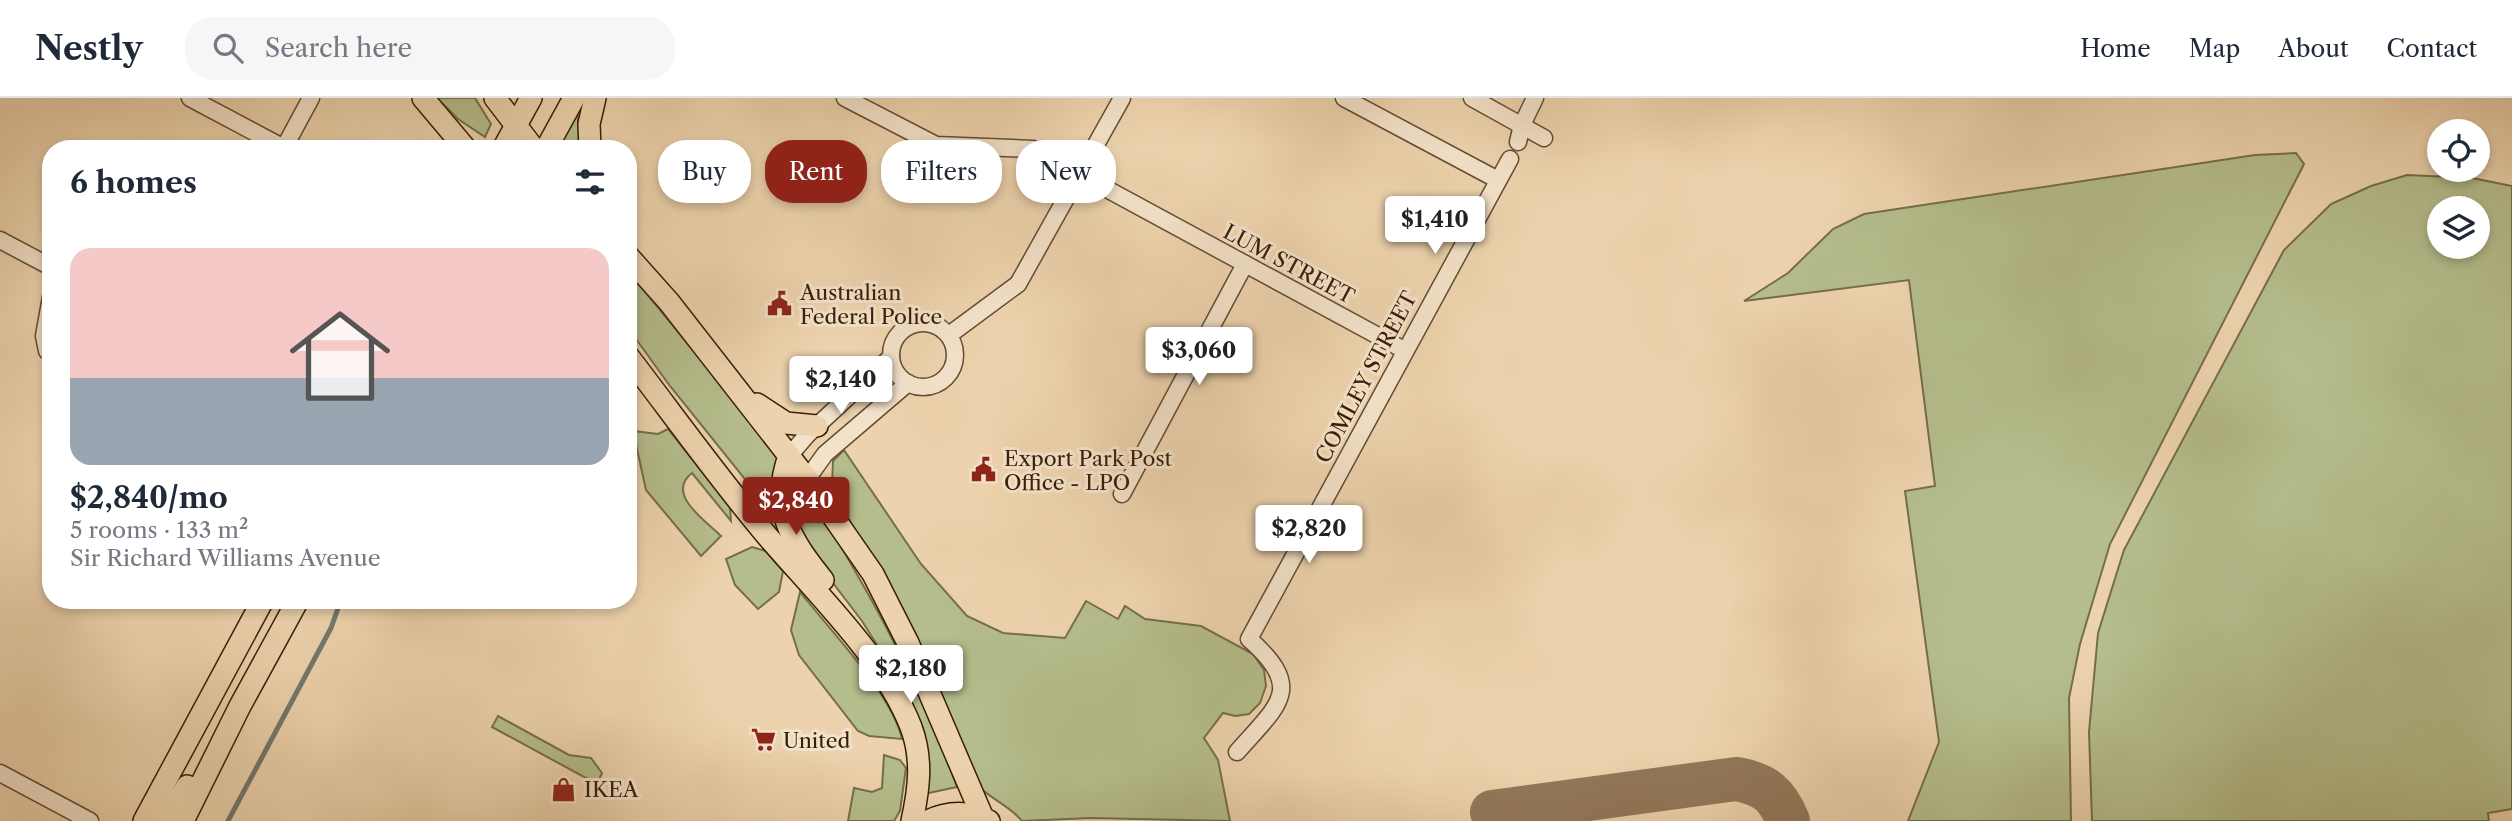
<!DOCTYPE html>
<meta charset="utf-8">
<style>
body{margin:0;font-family:"Libre Caslon Text",serif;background:#f6f6f7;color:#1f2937;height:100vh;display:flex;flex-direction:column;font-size:26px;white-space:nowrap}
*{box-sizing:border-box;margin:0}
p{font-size:23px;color:#747a83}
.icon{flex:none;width:38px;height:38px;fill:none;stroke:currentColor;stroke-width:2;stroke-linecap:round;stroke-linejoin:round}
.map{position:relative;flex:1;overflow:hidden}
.drawer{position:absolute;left:42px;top:42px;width:595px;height:469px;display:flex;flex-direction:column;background:#fff;border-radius:28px;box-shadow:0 4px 10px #0003}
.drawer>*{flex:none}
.hud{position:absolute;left:658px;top:42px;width:665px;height:63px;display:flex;gap:14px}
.tools{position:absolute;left:2427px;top:21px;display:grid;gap:14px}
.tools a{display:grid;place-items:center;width:63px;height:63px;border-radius:50%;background:#fff;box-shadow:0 4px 10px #0003;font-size:35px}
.price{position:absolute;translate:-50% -60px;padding:0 16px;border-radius:7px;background:#fff;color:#222;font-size:23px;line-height:46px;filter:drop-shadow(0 2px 4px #0008)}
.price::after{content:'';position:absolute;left:50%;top:42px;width:21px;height:16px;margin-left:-10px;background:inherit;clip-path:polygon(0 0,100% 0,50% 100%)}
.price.selected{background:#8f2418;color:#fff}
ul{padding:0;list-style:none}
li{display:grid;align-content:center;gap:14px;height:371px;padding:0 28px}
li+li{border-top:2px solid #e0e1e3}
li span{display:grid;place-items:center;height:217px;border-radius:21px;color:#555}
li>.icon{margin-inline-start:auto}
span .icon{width:126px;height:126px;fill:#fffc;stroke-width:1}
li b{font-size:30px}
h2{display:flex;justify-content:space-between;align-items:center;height:84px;padding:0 28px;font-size:30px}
.tag{padding:0 24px;border-radius:28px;background:#fff;box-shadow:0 4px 10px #0003;font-size:24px;line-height:63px}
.tag.selected{background:#8f2418;color:#fff}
header{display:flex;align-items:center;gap:42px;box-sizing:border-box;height:98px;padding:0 35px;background:#fff;border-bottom:2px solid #e0e1e3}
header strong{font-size:33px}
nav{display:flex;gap:38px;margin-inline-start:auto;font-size:24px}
.search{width:490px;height:63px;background:#f6f6f7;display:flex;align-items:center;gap:18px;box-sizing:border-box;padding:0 24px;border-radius:28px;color:#747a83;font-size:26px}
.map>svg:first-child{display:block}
.green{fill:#b5bd8c;stroke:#766e4a;stroke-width:2;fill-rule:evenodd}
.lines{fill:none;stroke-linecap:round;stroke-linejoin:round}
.stream{stroke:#73796e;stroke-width:5}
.taxiway{stroke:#92785a;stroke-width:44}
.minor-casing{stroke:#644b31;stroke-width:19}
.major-casing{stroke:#371e08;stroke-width:24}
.minor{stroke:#f3e2ca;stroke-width:16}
.major{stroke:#edd3ad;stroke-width:21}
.labels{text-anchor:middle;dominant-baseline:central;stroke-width:6;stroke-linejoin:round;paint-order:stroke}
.street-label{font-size:21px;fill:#371e08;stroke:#f3e2ca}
.poi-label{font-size:21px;fill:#371e08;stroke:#f3e2ca;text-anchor:start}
</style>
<header>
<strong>Nestly</strong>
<div class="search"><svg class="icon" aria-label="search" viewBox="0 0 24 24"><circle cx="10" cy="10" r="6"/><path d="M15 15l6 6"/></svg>Search here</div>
<nav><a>Home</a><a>Map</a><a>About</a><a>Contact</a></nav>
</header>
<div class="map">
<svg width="2512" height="723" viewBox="0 0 2512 723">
<rect width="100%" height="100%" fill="#edd3ad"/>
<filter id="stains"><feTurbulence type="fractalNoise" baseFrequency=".00286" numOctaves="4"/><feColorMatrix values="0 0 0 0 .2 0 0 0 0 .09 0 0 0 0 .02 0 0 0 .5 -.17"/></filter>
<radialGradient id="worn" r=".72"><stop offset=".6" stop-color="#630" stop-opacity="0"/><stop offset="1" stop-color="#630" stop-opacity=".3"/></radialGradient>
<g class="green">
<polygon points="437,0 475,0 491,26 485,39 458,21"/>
<polygon points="577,10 580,51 552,51"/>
<polygon points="2296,55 2304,66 2110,446 2080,546 2069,600 2071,723 1908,723 1939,644 1905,393 1935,388 1909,182 1744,203 1788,175 1833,131 1864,116 2255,57"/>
<path d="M2407 77 2472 80 2512 88V711L2488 715 2489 723H2092L2089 634 2098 535 2124 452 2284 152 2331 106 2371 88ZM2440 110H2478V149H2440Z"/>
<polygon points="628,173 781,359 773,416 670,288 628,230"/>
<path d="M668 331 730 409 731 423 692 375C665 396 705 422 721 438L701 458 646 392 633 333 658 336Z"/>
<path d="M844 352 921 466 967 518 1003 535 1065 540 1086 503 1118 521 1125 508 1145 521 1201 528 1253 556 1264 572 1266 588 1260 605 1249 616 1235 618 1223 615 1204 640 1218 662 1230 723 1091 720 1022 723C1009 707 990 701 976 686L832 386 833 363Z"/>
<path d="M800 381C862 481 917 577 957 689L924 696 927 659 923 630 901 585 862 523 804 447 794 428 791 385Z"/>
<polygon points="752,449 766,453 783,473 779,494 758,511 735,487 726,461"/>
<path d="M800 494C830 532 892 596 902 641L869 638 858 633 799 557 791 532Z"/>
<polygon points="498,618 569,657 591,660 602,675 597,686 492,629"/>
<polygon points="884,657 900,662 906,670 900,713 894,723 848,723 854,690 872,694 882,690"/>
</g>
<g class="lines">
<polyline class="stream" points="228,723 331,530 341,502"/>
<path class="taxiway" d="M1492 714 1736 681C1765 686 1777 696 1788 723"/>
<defs>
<g id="minor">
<polyline points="190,0 284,50 311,0"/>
<polyline points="845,0 936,47 1033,51 1404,252"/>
<polyline points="1344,0 1498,82"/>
<polyline points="1472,0 1544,40"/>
<polyline points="1518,44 1522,27 1535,0"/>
<polyline points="0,142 51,169"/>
<polyline points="51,199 44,238 47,253 51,253"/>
<circle cx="923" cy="257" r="32"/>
<polyline points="949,237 1018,186 1122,0"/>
<polyline points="789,358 807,337 891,259"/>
<polyline points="807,381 825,356 908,285"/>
<polyline points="1122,396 1245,166"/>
<path d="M1237 654C1278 607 1306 591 1249 541L1510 61"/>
<polyline points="0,675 90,723"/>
</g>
<g id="major">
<polyline points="423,0 466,51"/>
<polyline points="495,0 534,51"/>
<polyline points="503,51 531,0"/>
<polyline points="546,51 574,0"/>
<polyline points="590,51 589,26 595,0"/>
<polyline points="628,158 669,204 807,381 873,476 908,545 983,720"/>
<path d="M628 258C674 318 719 381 768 439 816 495 884 560 911 629 923 661 919 691 912 723"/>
<polyline points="757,306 786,325 817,328"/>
<path d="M789 358C770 411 791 442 823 482"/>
<polyline points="144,723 263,502"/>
<polyline points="165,723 187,688"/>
<polyline points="183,723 240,608 298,502"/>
<path d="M928 723C948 713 970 713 989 723"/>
</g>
</defs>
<use href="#minor" class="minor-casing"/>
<use href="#major" class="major-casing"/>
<use href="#minor" class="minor"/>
<use href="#major" class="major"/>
</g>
<defs>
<symbol id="civic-bare" viewBox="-9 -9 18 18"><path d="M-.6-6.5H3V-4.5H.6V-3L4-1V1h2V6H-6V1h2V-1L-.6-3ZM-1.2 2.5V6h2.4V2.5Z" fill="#8f2418" stroke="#f3e2ca" stroke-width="2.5" paint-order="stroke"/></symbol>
<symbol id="supermarket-bare" viewBox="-9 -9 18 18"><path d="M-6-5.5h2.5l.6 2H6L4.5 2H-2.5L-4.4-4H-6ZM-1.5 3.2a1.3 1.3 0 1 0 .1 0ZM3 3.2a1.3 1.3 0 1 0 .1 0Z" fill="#8f2418" stroke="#f3e2ca" stroke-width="2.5" paint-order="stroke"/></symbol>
<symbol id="shop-bare" viewBox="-9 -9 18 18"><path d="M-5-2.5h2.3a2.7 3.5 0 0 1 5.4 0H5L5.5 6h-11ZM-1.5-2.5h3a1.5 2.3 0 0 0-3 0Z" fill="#8f2418" stroke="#f3e2ca" stroke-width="2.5" paint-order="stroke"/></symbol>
</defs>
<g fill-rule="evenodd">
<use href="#civic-bare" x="762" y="188" width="35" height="35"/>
<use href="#civic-bare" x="966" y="354" width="35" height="35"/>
<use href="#supermarket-bare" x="746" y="624" width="35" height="35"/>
<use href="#shop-bare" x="546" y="674" width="35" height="35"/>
</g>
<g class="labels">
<g class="street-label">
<text transform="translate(1289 166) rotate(28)">LUM STREET</text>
<text transform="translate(1366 279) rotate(-62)">COMLEY STREET</text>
</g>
<g class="poi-label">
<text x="800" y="194">Australian<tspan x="800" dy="24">Federal Police</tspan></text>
<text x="1004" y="360">Export Park Post<tspan x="1004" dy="24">Office - LPO</tspan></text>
<text x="783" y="642">United</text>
<text x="584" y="691">IKEA</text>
</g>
</g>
<rect width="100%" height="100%" filter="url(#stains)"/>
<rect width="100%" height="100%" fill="url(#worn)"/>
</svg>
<div class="tools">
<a><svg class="icon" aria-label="locate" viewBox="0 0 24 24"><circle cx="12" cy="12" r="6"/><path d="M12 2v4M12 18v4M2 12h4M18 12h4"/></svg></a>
<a><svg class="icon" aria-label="layers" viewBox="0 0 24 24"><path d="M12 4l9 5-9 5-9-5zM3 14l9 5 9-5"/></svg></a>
</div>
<b class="price" style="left:1435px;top:158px">$1,410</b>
<b class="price" style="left:1199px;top:289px">$3,060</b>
<b class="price" style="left:841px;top:318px">$2,140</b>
<b class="price selected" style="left:796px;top:439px">$2,840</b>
<b class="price" style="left:1309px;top:467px">$2,820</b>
<b class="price" style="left:911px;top:607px">$2,180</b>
<div class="hud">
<a class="tag">Buy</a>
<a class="tag selected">Rent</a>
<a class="tag">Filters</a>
<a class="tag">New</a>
</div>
<section class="drawer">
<h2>6 homes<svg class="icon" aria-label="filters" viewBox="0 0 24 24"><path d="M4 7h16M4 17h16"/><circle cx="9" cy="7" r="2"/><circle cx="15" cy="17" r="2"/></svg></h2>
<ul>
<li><span style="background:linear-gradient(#f6c9c9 60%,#9aa5b1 0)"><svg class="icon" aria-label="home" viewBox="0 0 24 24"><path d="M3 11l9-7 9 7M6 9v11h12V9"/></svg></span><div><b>$2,840/mo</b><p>5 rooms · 133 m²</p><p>Sir Richard Williams Avenue</p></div></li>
</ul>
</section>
</div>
